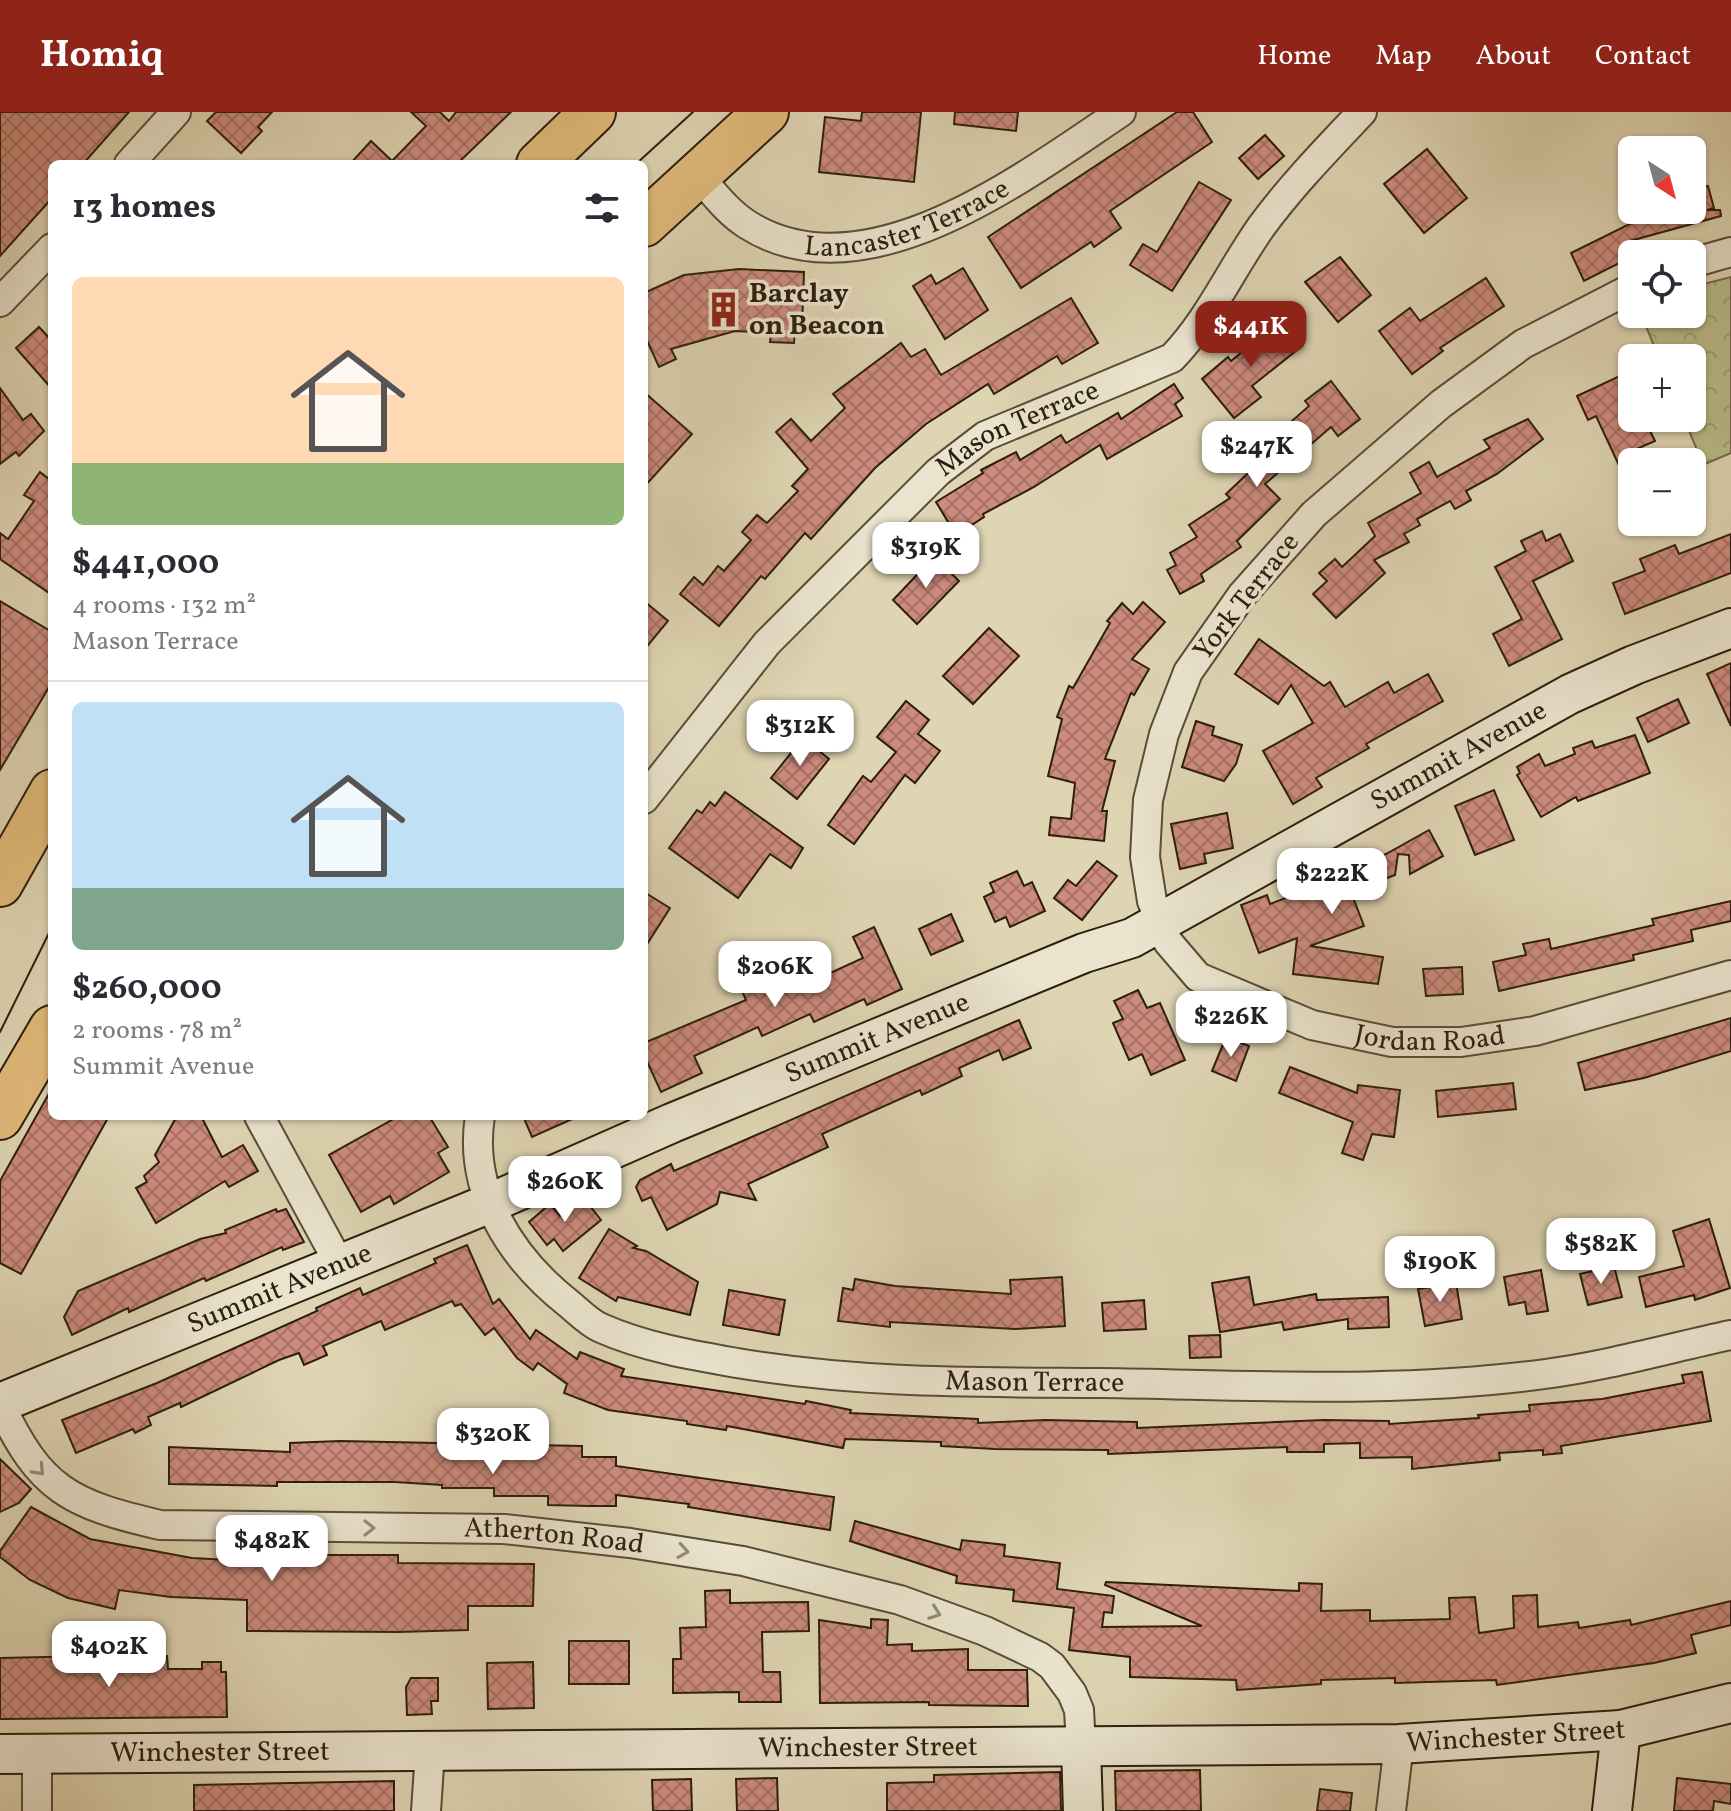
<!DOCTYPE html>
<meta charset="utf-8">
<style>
body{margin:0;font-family:Vollkorn,serif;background:#f7f7f7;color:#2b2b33;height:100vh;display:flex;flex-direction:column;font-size:30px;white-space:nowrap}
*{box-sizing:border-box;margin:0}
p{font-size:26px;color:#7c7c81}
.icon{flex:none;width:44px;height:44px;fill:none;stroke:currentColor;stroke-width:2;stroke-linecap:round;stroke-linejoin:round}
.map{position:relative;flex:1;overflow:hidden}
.details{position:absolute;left:48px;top:48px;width:600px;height:960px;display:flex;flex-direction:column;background:#fff;border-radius:12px;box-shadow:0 2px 6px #0004}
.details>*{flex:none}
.needle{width:52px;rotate:144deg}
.buttons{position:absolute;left:1618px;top:24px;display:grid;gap:16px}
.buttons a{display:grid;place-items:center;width:88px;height:88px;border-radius:12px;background:#fff;box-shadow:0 2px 6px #0004;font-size:40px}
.price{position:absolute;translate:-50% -68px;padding:0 18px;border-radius:16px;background:#fff;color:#222;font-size:26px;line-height:52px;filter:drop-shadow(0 2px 4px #0008)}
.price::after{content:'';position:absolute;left:50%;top:48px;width:24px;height:18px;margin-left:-12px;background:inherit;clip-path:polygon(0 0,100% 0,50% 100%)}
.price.on{background:#8f2418;color:#fff}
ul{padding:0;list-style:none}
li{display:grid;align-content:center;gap:16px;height:424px;padding:0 24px}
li+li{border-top:2px solid #e1e1e2}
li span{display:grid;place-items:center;height:248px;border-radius:12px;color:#555}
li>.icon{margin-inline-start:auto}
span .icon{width:144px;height:144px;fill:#fffc;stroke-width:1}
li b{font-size:34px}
h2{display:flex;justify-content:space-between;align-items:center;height:96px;padding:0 24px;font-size:34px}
header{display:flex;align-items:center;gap:48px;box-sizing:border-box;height:112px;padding:0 40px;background:#8f2418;color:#fff}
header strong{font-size:38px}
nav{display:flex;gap:44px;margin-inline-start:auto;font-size:28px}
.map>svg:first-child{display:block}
.park{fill:url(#park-crowns);stroke:#726c4b;stroke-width:2}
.building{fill:url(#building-cross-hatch);stroke:#2c1e0e;stroke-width:2}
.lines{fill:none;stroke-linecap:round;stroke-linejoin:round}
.street-casing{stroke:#594c37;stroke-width:32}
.secondary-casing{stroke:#2c1e0e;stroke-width:42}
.primary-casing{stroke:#2c1e0e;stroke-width:48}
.street{stroke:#eae4ce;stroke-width:28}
.secondary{stroke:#eae4ce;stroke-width:38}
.primary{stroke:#e0ba7a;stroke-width:44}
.tram{stroke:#2c1e0e;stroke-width:2}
.oneway{stroke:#948b78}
.labels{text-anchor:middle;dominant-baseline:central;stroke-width:7;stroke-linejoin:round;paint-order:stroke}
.street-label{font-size:28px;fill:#2c1e0e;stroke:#eae4ce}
.poi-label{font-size:28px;font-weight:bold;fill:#2c1e0e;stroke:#eae4ce;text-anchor:start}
</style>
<header>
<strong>Homiq</strong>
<nav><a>Home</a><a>Map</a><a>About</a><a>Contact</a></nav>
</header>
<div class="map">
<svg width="1731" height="1699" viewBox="0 0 1731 1699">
<defs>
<pattern id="park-crowns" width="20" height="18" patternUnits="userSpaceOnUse" patternTransform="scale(2)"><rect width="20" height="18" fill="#b9bb88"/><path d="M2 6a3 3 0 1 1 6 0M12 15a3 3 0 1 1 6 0" fill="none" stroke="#9fa074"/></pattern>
<pattern id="building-cross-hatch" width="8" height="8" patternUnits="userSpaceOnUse" patternTransform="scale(2)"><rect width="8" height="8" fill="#cd8b7d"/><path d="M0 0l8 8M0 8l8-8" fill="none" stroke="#a77165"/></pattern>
</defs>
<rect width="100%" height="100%" fill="#dfd5b3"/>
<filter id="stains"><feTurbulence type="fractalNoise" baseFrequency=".0025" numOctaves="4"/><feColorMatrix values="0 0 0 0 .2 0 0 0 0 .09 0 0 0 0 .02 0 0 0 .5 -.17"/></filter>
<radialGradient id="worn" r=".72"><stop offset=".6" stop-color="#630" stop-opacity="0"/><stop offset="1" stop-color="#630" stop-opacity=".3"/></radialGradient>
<polygon class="park" points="1731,165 1731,341 1703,353 1684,306 1692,306 1692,246 1659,246 1641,202 1692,202 1692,175"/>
<g class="building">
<polygon points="0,0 129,0 83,52 52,52 52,86 0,144"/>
<polygon points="216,0 272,0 258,15 262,19 241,41 207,9"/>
<polygon points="411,0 440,0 449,9 456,0 511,0 457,52 350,52 371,29 392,49 426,14"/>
<polygon points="862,0 921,0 914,70 819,60 825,5 861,9"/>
<polygon points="955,0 1018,0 1016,19 954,12"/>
<polygon points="1177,0 1193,0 1212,30 1110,99 1121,116 1094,135 1091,130 1021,176 988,125"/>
<polygon points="1265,23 1284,44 1258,67 1239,46"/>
<polygon points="1427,37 1467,86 1424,121 1384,72"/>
<polygon points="1199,70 1231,88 1172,179 1130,153 1143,132 1157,140"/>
<polygon points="1708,74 1714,96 1707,98 1720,98 1721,104 1630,129 1637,142 1584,169 1571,141 1648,103 1647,98 1692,98 1692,78"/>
<polygon points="1340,145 1371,183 1338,210 1305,170"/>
<polygon points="963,156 988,198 945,227 913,174 931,163 936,172"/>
<polygon points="739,157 804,160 802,215 795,215 794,231 770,230 771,221 735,219 671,237 676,247 659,255 644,222 644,181 684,163"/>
<polygon points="1486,166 1504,194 1440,236 1443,239 1412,262 1379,219 1410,196 1420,209"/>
<polygon points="1071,186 1098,231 1062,252 1057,244 994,282 988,272 926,312 875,356 811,427 805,421 765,467 761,464 719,514 680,482 694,465 703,473 718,454 724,459 751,428 742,420 757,403 767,411 798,379 792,374 808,357 776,320 791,307 811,329 845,296 833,282 901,231 911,245 925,237 941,263"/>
<polygon points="1281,208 1302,234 1252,274 1261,285 1234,306 1202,267 1228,245 1231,249"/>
<polygon points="39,215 52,229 52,277 16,236"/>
<polygon points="1624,262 1632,280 1632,306 1644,306 1655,329 1632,339 1632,381 1596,304 1588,308 1577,284"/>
<polygon points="1331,269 1360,307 1338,324 1331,315 1265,372 1280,387 1237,429 1241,435 1201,462 1204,469 1180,482 1167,458 1176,453 1170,441 1197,425 1189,413 1230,386 1226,382 1266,344 1260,337 1309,294 1305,289"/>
<polygon points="1174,272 1183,286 1175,292 1182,304 1107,347 1100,333 1034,375 983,402 984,405 956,423 936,390 983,361 981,358 1016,340 1020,348 1061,323 1066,331 1118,301 1121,307"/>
<polygon points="0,276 23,308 31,302 44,319 19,344 16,340 0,352"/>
<polygon points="644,280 692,322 644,375"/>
<polygon points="1528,307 1543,327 1497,362 1466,379 1471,388 1455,397 1450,389 1417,407 1420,413 1404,422 1409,430 1374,448 1385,461 1336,506 1313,482 1327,469 1319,461 1335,447 1342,455 1375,424 1368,411 1421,381 1410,361 1429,350 1437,365 1490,336 1484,328"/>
<polygon points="40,360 49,367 52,362 52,483 0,447 0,421 8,427 34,389 24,383"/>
<polygon points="1542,419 1546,429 1560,422 1573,449 1533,469 1562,527 1509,554 1493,522 1522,507 1495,455 1526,439 1521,429"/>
<polygon points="1731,422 1731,461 1625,502 1613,471 1645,459 1640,447 1675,433 1679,442"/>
<polygon points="931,448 938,448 959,469 917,512 893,488"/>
<polygon points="0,489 52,520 52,570 0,658"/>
<polygon points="644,489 668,509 644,538"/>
<polygon points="1143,490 1165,510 1132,547 1149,557 1134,583 1131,581 1105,647 1115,649 1102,699 1107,699 1104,729 1049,723 1051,705 1071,707 1075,671 1048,664 1062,607 1057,605 1069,574 1073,576 1110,511 1107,509 1122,491 1133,502"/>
<polygon points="989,516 1019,544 973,592 943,564"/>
<polygon points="1259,527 1324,574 1330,570 1345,595 1388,570 1394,581 1428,562 1443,589 1366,632 1369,636 1316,666 1322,675 1293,692 1263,639 1313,611 1291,573 1278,592 1235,562"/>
<polygon points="1731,551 1731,614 1707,562"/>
<polygon points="1678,587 1689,611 1648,630 1637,606"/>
<polygon points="906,589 929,608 918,622 940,639 915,671 905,663 854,732 828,713 863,664 871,670 896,640 877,625"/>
<polygon points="1196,609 1214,615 1212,623 1242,633 1236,652 1224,669 1182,655"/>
<polygon points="1635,623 1650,661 1578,689 1576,685 1541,705 1517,663 1520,661 1517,655 1539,642 1545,654 1575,642 1573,636 1592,629 1595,636"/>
<polygon points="803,626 829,647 797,687 771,666"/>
<polygon points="1494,678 1514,728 1475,743 1455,694"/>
<polygon points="725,680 803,736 791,756 770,742 738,786 669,736 697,698 702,701 710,690 715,694"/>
<polygon points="1227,701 1233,736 1204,742 1206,751 1180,757 1171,712"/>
<polygon points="1429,718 1443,744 1410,762 1409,743 1398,742 1395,763 1351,780 1364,814 1310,834 1383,845 1378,872 1293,862 1297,826 1259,841 1241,793 1267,783 1270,792 1327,770 1325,766 1386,742"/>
<polygon points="1097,749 1117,764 1082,808 1054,786 1068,768 1076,774"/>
<polygon points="1017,759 1024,774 1032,770 1045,799 1010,815 1006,805 995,810 984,785 994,780 990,771"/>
<polygon points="644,780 670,796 644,837"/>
<polygon points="1731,789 1731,809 1691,818 1693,829 1633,843 1634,848 1499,879 1493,850 1526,843 1523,832 1549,827 1551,837 1654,813 1652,807"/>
<polygon points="951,802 963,829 931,843 919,817"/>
<polygon points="874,815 902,877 867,893 864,887 814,910 810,902 762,924 758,915 694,944 702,961 661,980 644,943 644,931 746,888 741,877 762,867 765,876 820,850 826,863 863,846 853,825"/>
<polygon points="1462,855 1463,882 1426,884 1423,857"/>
<polygon points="1138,878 1147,896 1160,891 1185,948 1151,963 1142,942 1129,948 1113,911 1123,907 1114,889"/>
<polygon points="1731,906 1731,939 1644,966 1585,978 1578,951"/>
<polygon points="1019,908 1031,936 1003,948 999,938 959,956 962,964 922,983 920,978 822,1022 828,1035 748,1072 756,1088 720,1080 717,1092 667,1118 651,1085 642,1089 636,1075 640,1068 671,1052 674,1059"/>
<polygon points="1226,925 1249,934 1236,969 1212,959"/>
<polygon points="1290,955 1357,981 1358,973 1400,978 1394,1025 1372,1022 1363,1048 1342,1041 1353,1010 1279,981"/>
<polygon points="1513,971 1516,997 1438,1005 1436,979"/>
<polygon points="52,976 52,1004 109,1004 21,1162 0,1151 0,1069"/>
<polygon points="177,1004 201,1004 222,1045 243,1033 258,1059 229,1075 225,1069 156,1111 136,1076 147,1070 144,1064 159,1050 155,1043"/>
<polygon points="399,1004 429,1004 448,1035 438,1041 449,1060 394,1092 390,1084 361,1100 329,1043"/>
<polygon points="523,1004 579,1004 532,1025"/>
<polygon points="583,1085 601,1108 563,1139 554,1127 547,1133 529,1110 550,1092 560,1104"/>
<polygon points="276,1097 277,1100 286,1097 304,1130 283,1138 282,1135 206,1169 204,1166 129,1200 128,1196 72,1223 64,1205 78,1179 200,1127 226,1121 225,1118"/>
<polygon points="1709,1107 1730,1176 1695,1188 1694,1183 1646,1195 1639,1165 1684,1154 1673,1119"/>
<polygon points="609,1117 637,1134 633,1136 646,1139 698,1170 690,1203 618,1185 616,1189 579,1166"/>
<polygon points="467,1133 493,1192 499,1187 530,1227 536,1218 577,1247 580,1240 624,1257 621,1264 805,1292 806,1289 851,1298 850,1301 978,1307 978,1311 1046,1308 1137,1310 1137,1316 1324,1308 1389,1309 1389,1312 1479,1306 1478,1303 1530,1299 1529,1293 1602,1287 1684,1271 1682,1263 1702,1260 1711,1309 1561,1334 1562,1341 1543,1343 1543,1338 1499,1341 1500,1348 1412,1357 1412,1345 1360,1346 1360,1331 1324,1332 1324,1340 1287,1340 1287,1335 1108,1342 1108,1338 995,1337 941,1334 941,1330 845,1327 843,1336 727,1314 726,1318 687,1312 687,1309 608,1298 564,1281 567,1272 538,1251 533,1258 517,1246 494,1216 485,1223 461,1192 455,1194 452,1189 385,1218 381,1209 323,1234 327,1243 304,1253 299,1241 279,1248 181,1295 180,1291 148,1305 151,1313 135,1321 133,1317 76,1341 62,1308 157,1271 317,1199 316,1196 360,1176 363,1183 436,1151 434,1147"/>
<polygon points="1614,1154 1622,1185 1588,1193 1580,1162"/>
<polygon points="1541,1158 1548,1199 1527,1202 1525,1190 1509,1193 1504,1165"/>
<polygon points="1062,1165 1065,1214 1015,1217 890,1210 890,1215 838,1209 843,1176 853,1178 855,1167 895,1174 1011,1182 1010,1168"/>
<polygon points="1249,1165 1254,1193 1316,1182 1317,1188 1388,1185 1389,1215 1348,1217 1348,1207 1284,1218 1282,1210 1220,1220 1212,1171"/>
<polygon points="1456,1171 1462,1207 1425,1214 1418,1177"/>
<polygon points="729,1178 785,1188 779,1223 723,1213"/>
<polygon points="1144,1188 1146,1217 1104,1219 1102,1191"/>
<polygon points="1220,1223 1221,1245 1190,1246 1189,1224"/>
<polygon points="340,1329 582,1334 582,1345 616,1345 616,1354 834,1385 830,1418 688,1395 689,1392 616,1383 616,1394 589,1394 548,1393 548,1384 494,1384 494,1376 442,1376 442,1373 395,1370 277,1370 277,1374 169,1372 169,1335 290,1340 290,1331"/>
<polygon points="0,1347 31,1377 19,1391 0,1400"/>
<polygon points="31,1395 90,1427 192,1446 247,1449 247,1443 398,1443 398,1451 534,1452 533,1494 468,1494 468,1518 398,1520 247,1519 247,1488 171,1485 119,1478 115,1497 68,1486 30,1468 0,1445 0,1439"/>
<polygon points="855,1409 960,1438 962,1428 1005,1433 1004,1444 1060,1451 1057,1477 1114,1484 1112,1501 1104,1500 1102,1515 1202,1514 1105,1473 1106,1470 1299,1479 1299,1471 1322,1472 1321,1499 1370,1498 1370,1509 1450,1507 1449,1486 1475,1485 1479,1521 1514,1516 1513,1484 1537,1483 1538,1515 1578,1510 1579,1516 1630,1508 1631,1513 1731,1489 1731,1513 1691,1523 1696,1541 1654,1551 1497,1573 1496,1568 1395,1571 1395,1566 1321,1568 1321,1572 1237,1578 1236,1568 1130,1565 1130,1545 1069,1538 1074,1496 1013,1489 1014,1478 956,1471 957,1464 850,1429"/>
<polygon points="730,1478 730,1491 808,1490 809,1519 762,1520 763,1560 780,1560 781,1590 739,1590 739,1580 673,1581 673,1547 681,1547 680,1516 706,1515 705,1479"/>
<polygon points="871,1507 888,1508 887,1533 912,1532 912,1539 968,1537 968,1558 1027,1558 1028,1594 929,1593 929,1590 820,1591 819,1508 871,1516"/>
<rect x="569" y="1529" width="60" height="43"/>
<polygon points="88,1544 88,1558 122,1557 122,1546 167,1544 168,1557 202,1557 202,1550 221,1550 221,1560 226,1560 227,1605 0,1607 0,1546"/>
<polygon points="533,1550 534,1596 488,1597 487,1551"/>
<polygon points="411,1566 438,1566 438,1589 431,1589 432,1602 407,1603 406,1575"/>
<polygon points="1200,1658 1201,1699 1116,1699 1115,1659"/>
<polygon points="1060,1660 1061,1699 887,1699 887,1671 934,1670 934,1663"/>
<polygon points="777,1666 778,1699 737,1699 736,1667"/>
<polygon points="1677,1666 1731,1672 1731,1692 1714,1689 1713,1699 1674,1699"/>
<polygon points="691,1667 692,1699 653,1699 652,1668"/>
<polygon points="394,1669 394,1699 194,1699 194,1673"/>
<polygon points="1320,1677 1352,1681 1350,1699 1317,1699"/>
</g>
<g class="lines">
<defs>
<g id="street">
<polyline points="129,52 176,0"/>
<path id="s1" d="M696 61C712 79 727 100 748 113 866 187 1026 63 1121 0"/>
<polyline points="1692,151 1731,140"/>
<path id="s2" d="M1632 176 1523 232 1441 292 1314 402 1242 483 1188 560 1164 622 1148 688 1145 745 1152 789 1168 830 1198 865 1312 913 1392 930H1461L1535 919 1731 863"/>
<polyline points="0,190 52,136"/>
<path id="s3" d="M644 687 767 531 938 360 985 324 1172 246C1209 208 1230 159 1261 115 1291 74 1327 37 1362 0"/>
<polyline points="259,1004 340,1153"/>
<path id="s4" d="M480 1004C468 1079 510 1145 568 1191 578 1199 589 1211 601 1216 644 1235 691 1243 737 1251 863 1272 976 1270 1102 1271 1250 1273 1398 1282 1545 1262 1607 1254 1670 1236 1731 1223"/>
<path id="s5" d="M0 1292C40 1378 70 1392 160 1413L504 1417 630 1431 743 1449 900 1488 985 1519 1040 1545 1052 1554 1072 1581 1079 1598 1081 1635"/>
<polyline points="37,1699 37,1642"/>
<polyline points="426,1699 430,1640"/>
<polyline points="1391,1699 1399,1632"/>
</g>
<g id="secondary">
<path id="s6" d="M0 1291 488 1092 672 1011 1084 841 1132 826 1570 582 1634 553 1731 516"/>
<polyline points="1081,1635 1083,1699"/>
<path id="s7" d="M0 1642 1399 1632 1621 1618 1731 1591"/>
<polyline points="1612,1699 1621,1618"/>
</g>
<g id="primary">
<polyline points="539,52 593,0"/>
<polyline points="644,112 766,0"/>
<polyline points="0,772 52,680"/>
<polyline points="0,1005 52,916"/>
</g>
</defs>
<use href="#street" class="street-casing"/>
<use href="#secondary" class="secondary-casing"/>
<use href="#primary" class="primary-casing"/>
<use href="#street" class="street"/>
<use href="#secondary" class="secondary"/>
<use href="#primary" class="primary"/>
<g class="tram">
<polyline points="636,52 693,0"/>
<polyline points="0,920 52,815"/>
</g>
</g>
<defs><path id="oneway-chevron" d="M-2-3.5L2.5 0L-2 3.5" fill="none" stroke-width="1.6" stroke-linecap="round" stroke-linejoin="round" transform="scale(2)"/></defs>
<g class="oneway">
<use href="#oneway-chevron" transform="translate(39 1358) rotate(47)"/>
<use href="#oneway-chevron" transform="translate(369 1416)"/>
<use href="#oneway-chevron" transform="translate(683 1439) rotate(9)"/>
<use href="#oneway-chevron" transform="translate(935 1501) rotate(20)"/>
</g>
<defs>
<symbol id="building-bare" viewBox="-9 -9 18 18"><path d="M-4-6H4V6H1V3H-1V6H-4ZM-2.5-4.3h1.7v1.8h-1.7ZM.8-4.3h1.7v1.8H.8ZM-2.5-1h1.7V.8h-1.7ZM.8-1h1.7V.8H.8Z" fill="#8f2418" stroke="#eae4ce" stroke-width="2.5" paint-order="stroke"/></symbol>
</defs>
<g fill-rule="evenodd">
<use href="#building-bare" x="698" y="172" width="51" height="51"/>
</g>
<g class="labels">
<g class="street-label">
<text stroke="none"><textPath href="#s1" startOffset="242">Lancaster Terrace</textPath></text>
<text stroke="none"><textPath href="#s3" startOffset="532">Mason Terrace</textPath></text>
<text transform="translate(1247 485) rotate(-52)">York Terrace</text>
<text stroke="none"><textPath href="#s6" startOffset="1598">Summit Avenue</textPath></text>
<text stroke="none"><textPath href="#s2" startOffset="1164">Jordan Road</textPath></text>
<text stroke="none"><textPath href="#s6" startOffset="950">Summit Avenue</textPath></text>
<text stroke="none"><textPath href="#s6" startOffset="302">Summit Avenue</textPath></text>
<text stroke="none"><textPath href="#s4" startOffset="698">Mason Terrace</textPath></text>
<text stroke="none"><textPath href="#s5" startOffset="606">Atherton Road</textPath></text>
<text stroke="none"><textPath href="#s7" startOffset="1516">Winchester Street</textPath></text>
<text stroke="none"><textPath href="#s7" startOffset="868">Winchester Street</textPath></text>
<text stroke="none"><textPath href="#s7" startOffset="220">Winchester Street</textPath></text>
</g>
<g class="poi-label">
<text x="749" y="182">Barclay<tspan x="749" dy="32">on Beacon</tspan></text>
</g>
</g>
<rect width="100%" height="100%" filter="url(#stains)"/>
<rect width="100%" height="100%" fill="url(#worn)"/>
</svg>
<div class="buttons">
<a><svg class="needle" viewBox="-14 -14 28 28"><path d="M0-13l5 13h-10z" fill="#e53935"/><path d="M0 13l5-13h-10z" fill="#7c7c81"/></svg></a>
<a><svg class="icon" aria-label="locate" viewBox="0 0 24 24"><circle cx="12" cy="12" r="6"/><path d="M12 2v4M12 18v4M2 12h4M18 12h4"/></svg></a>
<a>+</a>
<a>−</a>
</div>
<b class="price on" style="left:1251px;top:257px">$441K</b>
<b class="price" style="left:1257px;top:377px">$247K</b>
<b class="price" style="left:926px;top:478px">$319K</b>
<b class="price" style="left:800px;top:656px">$312K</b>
<b class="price" style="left:1332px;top:804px">$222K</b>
<b class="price" style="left:775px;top:897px">$206K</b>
<b class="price" style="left:1231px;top:947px">$226K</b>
<b class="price" style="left:565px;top:1112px">$260K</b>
<b class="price" style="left:1601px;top:1174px">$582K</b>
<b class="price" style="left:1440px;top:1192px">$190K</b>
<b class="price" style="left:493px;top:1364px">$320K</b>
<b class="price" style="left:272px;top:1471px">$482K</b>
<b class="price" style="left:109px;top:1577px">$402K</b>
<section class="details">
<h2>13 homes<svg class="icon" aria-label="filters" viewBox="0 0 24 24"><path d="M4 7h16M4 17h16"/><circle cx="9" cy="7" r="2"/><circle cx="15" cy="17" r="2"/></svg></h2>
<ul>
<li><span style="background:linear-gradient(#ffd9b3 75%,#8fb573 0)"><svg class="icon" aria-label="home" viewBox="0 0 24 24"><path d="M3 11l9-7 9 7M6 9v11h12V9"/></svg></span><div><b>$441,000</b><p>4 rooms · 132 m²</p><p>Mason Terrace</p></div></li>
<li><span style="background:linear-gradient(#bfe0f5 75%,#7fa58c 0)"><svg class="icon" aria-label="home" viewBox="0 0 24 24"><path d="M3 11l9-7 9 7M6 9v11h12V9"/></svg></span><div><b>$260,000</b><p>2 rooms · 78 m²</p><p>Summit Avenue</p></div></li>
</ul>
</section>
</div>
